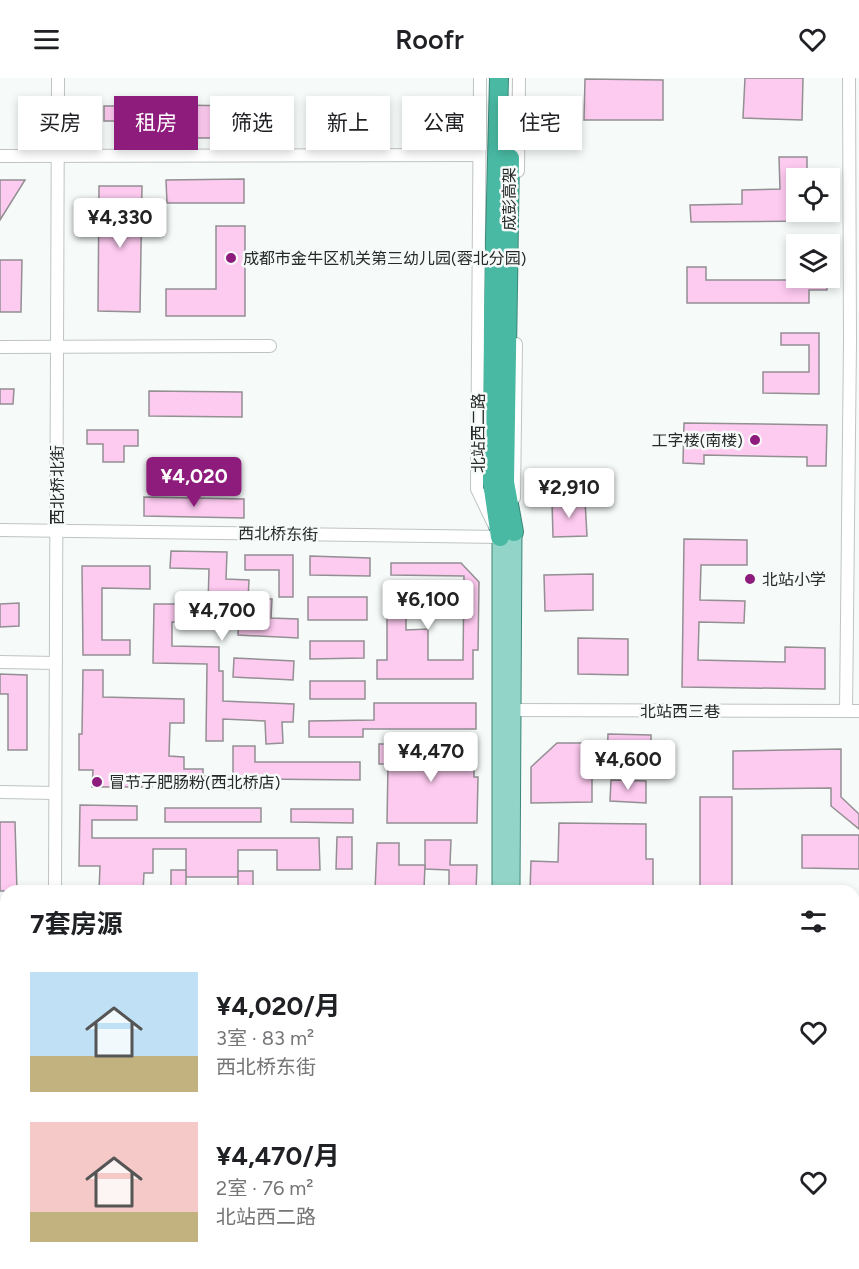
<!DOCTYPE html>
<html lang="zh">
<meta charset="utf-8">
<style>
body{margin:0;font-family:Figtree,"Noto Sans SC",sans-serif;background:#f2f2f2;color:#202124;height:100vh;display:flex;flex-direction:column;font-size:22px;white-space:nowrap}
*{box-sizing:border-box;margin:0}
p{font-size:20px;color:#757577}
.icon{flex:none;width:33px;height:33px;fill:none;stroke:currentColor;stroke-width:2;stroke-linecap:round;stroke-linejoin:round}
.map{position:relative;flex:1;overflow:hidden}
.details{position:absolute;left:0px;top:807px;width:860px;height:384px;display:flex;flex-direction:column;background:#fff;border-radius:18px 18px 0 0;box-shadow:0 3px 9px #0003}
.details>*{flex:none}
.hud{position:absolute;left:18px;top:18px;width:824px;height:54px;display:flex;gap:12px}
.tools{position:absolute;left:786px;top:90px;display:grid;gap:12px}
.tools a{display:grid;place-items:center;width:54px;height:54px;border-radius:0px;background:#fff;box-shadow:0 3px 9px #0003;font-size:30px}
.price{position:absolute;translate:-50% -51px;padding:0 14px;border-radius:6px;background:#fff;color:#222;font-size:20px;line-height:39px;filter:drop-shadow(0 2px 3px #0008)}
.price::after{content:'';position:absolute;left:50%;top:36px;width:18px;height:14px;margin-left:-9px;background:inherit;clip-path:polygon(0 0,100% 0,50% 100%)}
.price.active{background:#8e1c7c;color:#fff}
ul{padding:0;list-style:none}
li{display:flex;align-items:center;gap:18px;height:150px;padding:0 30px}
li span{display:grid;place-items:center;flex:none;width:168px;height:120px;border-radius:0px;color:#555}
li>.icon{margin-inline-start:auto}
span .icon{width:72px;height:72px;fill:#fffc;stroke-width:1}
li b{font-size:26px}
h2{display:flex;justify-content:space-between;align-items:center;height:72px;padding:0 30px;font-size:26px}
.tag{padding:0 21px;border-radius:0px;background:#fff;box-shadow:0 3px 9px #0003;font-size:21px;line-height:54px}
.tag.active{background:#8e1c7c;color:#fff}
header{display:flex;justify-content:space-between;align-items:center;height:78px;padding:0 30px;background:#fff;font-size:27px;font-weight:600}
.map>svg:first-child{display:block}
.building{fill:#fdcaf0;stroke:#938f92;stroke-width:1.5}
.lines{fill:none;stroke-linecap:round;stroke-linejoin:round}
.minor-casing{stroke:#bfc4c3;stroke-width:14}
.major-casing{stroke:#3d8779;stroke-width:17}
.highway-casing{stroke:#3d8779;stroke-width:20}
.minor{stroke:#fff;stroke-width:12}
.major{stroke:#92d5c8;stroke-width:15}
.highway{stroke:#49b9a3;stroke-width:18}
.poi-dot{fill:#8e1c7c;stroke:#f6fbf9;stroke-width:2}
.labels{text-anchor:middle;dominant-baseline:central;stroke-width:5;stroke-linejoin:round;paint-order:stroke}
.street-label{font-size:16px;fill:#282a2a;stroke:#f6fbf9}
.poi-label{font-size:16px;fill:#282a2a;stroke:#f6fbf9;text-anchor:start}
</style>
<header><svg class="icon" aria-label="menu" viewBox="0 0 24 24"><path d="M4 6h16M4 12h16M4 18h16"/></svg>Roofr<svg class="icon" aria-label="heart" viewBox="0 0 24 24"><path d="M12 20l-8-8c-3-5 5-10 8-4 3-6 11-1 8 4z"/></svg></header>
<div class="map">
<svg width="859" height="1191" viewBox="0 0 859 1191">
<rect width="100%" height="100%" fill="#f6fbf9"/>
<g class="building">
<polygon points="745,0 803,0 802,42 743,40"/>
<polygon points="585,1 663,2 663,42 584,42"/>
<polygon points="181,27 233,28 233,44 218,43 218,60 197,60 197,42 181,42"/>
<polygon points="104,28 155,28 155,44 141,44 141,61 119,60 119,43 104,43"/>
<polygon points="779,79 807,79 807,100 796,100 796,134 808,134 808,143 691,144 690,127 742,126 742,112 780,111"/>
<polygon points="244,101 244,125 167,125 166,102"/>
<polygon points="0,102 25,102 0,142"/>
<polygon points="99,108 142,108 140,234 98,233"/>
<polygon points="216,148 245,148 245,238 166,238 166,211 216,211"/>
<polygon points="0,182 22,182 21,234 0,234"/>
<polygon points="687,189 706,189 706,202 805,202 805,200 827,200 827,212 809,212 809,225 687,225"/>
<polygon points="781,255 819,255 819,316 763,315 763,294 809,294 809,267 781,267"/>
<polygon points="0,311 14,311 13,326 0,326"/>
<polygon points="149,313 242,314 242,339 149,338"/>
<polygon points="684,345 827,347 826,388 807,388 807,379 704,377 704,386 683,385"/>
<polygon points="87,352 138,352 138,368 124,368 124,384 103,384 103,366 87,366"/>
<polygon points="144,419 244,421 244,440 144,438"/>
<polygon points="585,422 587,458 553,459 552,423"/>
<polygon points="684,461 747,462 747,487 701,487 700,522 745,523 744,545 699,544 698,582 785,584 785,569 825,570 825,611 682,609"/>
<polygon points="171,473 227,474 226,501 249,502 248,521 272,521 271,540 298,541 298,560 238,557 239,528 236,528 236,521 220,521 220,545 172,544 172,568 219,569 219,593 223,593 223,623 294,626 293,644 282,644 283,665 266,666 265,643 223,641 223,663 206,663 207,586 153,585 154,526 208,526 209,491 170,490"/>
<polygon points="245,477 293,477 293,519 279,519 279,492 245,492"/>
<polygon points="310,478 370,480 370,498 310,497"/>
<polygon points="391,485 461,485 479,504 478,572 473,572 473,601 377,601 377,582 387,582 387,516 406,516 406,552 428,551 428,582 463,582 464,498 391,497"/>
<polygon points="82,488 150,488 150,511 102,510 102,562 130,562 130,577 83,577"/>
<polygon points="593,496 593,532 545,533 544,497"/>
<rect x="308" y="519" width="59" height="23"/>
<polygon points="19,525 19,548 0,549 0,526"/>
<polygon points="578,560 628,561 628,597 578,596"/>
<polygon points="310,563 364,563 364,580 310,581"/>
<polygon points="234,580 294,583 293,602 233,599"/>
<polygon points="83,592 103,592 103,619 184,621 184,645 170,645 169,678 184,679 184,691 203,691 203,698 233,699 233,668 255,668 255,684 360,684 360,702 255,701 255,712 208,711 208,706 152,706 152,709 92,709 93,692 79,692 79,656 82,656"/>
<polygon points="0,596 27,597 27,672 8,672 8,616 0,616"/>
<rect x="310" y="603" width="55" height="18"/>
<polygon points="374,625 476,625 476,651 363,651 363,659 309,659 309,643 374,642"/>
<polygon points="608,656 651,657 651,684 607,684"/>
<polygon points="557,665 592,665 592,724 531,725 531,689"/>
<polygon points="379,666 474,666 474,699 478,699 477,745 387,745 388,686 379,686"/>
<polygon points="841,671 841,719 859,736 859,751 831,728 831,710 733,711 733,673"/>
<polygon points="611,702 646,703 646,725 610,723"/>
<rect x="700" y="719" width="32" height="94"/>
<polygon points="80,727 137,728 137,742 92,742 92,760 319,760 320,792 277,792 277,772 238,772 238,799 186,799 186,771 153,771 153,795 144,795 143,813 99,813 100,788 79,788"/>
<rect x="165" y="730" width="96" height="14"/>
<polygon points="291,731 353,731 353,745 291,744"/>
<polygon points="0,744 15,744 17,813 0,813"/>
<polygon points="559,745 646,746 646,781 653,781 653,813 530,813 531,783 558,784"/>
<polygon points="802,757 859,757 859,791 802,790"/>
<polygon points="337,759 352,759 352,791 336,791"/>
<polygon points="425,762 451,762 450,787 477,787 476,813 449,812 449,792 425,791"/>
<polygon points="377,765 399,765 399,787 425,787 424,811 390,811 390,813 375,813"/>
<rect x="171" y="792" width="15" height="21"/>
<rect x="238" y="793" width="15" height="20"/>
</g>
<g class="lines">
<defs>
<g id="minor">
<polyline points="0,78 479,77"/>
<polyline points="518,93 519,0"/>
<polyline points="0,269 270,268"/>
<polyline points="514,420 516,266"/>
<polyline points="0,452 500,459 477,411 480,0"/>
<polyline points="0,584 56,585"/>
<polyline points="505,632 859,633"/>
<polyline points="846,633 850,264 849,0"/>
<polyline points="0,714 55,715"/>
<polyline points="55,813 58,0"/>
<polyline points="235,1185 242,1191"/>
</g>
<g id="major">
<polyline points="500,813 500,459"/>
<polyline points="512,813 514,454"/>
<polyline points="854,989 859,989"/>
<polyline points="0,996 6,996"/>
<polyline points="854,1015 859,1015"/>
<polyline points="0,1019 6,1020"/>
<polyline points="492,1191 492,1185"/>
<polyline points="506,1191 506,1185"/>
</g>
<g id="highway">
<polyline points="499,0 493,242 492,404 500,459"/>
<polyline points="510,80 505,404 514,454"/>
</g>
</defs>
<use href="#minor" class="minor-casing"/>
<use href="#major" class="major-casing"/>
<use href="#highway" class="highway-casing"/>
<use href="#minor" class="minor"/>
<use href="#major" class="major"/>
<use href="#highway" class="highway"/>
</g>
<g class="poi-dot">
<circle cx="231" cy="180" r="6"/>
<circle cx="755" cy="362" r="6"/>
<circle cx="750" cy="501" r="6"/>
<circle cx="97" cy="704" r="6"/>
</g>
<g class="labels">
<g class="street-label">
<text transform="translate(509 121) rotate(-90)">成彭高架</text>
<text transform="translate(478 355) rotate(-90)">北站西二路</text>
<text transform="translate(57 407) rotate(-90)">西北桥北街</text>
<text transform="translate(278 456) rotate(1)">西北桥东街</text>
<text x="680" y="633">北站西三巷</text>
</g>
<g class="poi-label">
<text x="243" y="180">成都市金牛区机关第三幼儿园(蓉北分园)</text>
<text x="743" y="362" text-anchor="end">工字楼(南楼)</text>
<text x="762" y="501">北站小学</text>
<text x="109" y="704">冒节子肥肠粉(西北桥店)</text>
</g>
</g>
</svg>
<div class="tools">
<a><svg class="icon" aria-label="locate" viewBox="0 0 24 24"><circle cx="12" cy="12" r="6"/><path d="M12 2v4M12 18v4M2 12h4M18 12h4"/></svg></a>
<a><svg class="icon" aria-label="layers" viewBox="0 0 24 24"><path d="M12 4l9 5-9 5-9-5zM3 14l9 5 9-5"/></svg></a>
</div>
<b class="price" style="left:120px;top:171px">¥4,330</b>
<b class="price active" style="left:194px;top:430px">¥4,020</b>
<b class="price" style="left:569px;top:441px">¥2,910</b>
<b class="price" style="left:428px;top:553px">¥6,100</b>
<b class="price" style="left:222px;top:564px">¥4,700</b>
<b class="price" style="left:431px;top:705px">¥4,470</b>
<b class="price" style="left:628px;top:713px">¥4,600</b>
<div class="hud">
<a class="tag">买房</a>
<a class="tag active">租房</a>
<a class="tag">筛选</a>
<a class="tag">新上</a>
<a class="tag">公寓</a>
<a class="tag">住宅</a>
</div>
<section class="details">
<h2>7套房源<svg class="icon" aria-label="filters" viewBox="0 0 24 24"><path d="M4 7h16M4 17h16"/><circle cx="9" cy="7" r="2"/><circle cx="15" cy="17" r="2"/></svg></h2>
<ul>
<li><span style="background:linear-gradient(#bfe0f5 70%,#c2b280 0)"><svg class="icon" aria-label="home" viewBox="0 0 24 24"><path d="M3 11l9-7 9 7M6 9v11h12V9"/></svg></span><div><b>¥4,020/月</b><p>3室 · 83 m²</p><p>西北桥东街</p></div><svg class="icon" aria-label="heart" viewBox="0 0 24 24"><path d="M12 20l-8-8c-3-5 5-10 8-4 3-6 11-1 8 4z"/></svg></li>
<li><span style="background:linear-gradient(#f6c9c9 75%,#c2b280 0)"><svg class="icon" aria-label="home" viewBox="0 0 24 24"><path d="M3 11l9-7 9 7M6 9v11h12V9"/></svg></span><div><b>¥4,470/月</b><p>2室 · 76 m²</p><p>北站西二路</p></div><svg class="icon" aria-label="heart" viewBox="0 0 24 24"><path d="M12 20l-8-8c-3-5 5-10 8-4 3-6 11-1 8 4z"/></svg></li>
</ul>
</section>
</div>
